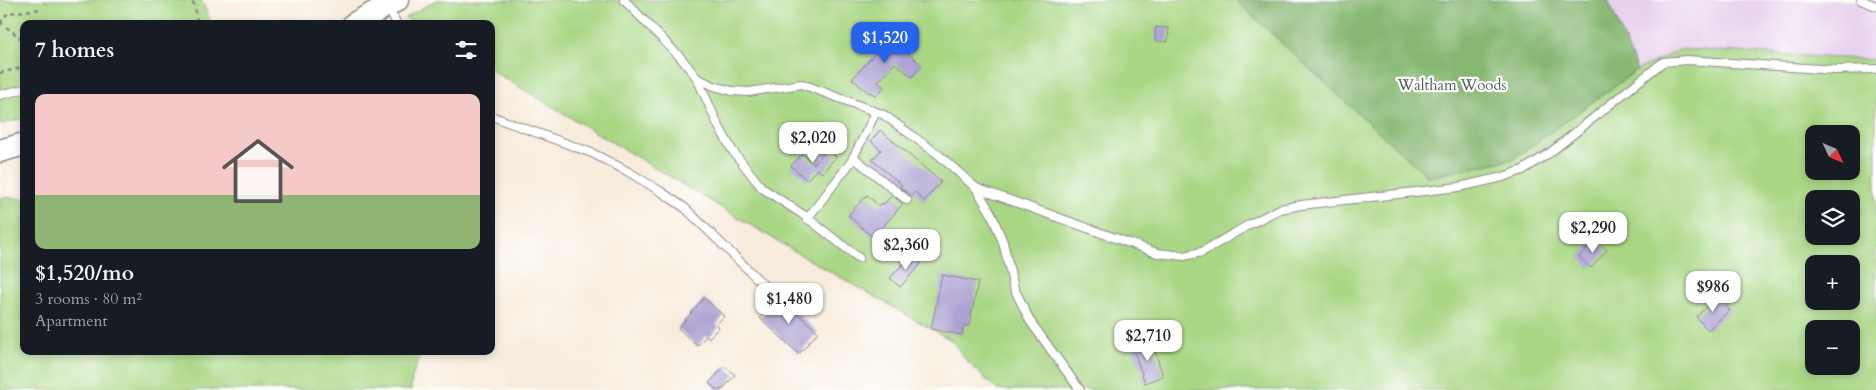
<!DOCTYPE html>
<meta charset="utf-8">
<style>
body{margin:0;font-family:Cardo,serif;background:#20242c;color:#f1f3f6;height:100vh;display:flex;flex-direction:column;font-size:19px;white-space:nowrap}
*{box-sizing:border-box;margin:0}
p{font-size:16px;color:#9ea1a6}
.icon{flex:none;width:28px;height:28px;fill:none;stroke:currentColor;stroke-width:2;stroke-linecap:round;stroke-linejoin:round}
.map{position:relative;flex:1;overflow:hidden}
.drawer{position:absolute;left:20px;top:20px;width:475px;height:335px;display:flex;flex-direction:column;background:#171b24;border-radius:10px;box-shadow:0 2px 8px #0003}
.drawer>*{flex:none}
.needle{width:32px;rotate:134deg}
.fabs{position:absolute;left:1805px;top:125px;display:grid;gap:10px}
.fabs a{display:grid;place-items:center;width:55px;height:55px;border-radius:10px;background:#171b24;box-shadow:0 2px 8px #0003;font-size:25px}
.price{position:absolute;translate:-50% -42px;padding:0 11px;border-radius:10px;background:#fff;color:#222;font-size:16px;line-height:32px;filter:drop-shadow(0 1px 2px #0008)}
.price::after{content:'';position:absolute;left:50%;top:30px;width:15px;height:11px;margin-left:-8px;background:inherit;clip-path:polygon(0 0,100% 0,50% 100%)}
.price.selected{background:#2563eb;color:#fff}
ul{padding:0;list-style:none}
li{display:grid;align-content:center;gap:10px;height:265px;padding:0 15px}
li+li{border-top:1px solid #363941}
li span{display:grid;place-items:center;height:155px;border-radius:10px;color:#555}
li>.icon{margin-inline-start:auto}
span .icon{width:90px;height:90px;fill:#fffc;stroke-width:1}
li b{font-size:21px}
h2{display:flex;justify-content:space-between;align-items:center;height:60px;padding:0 15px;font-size:21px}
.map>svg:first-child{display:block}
.built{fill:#e8d2ee}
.green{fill:#a9d784;stroke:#667c60;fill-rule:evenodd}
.forest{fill:#86b872;stroke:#546d56}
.building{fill:#ada3d3}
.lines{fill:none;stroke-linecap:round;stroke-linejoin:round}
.lane-casing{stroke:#8d878c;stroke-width:10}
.secondary-casing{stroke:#8d878c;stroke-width:25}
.path{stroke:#8d878c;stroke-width:2.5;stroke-dasharray:4 4;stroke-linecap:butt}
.lane{stroke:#fff;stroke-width:8}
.secondary{stroke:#fff;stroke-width:22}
.labels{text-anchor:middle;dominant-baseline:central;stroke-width:4.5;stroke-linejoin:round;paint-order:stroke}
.park-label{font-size:15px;fill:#516155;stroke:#fff}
</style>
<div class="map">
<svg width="1876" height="390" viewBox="0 0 1876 390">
<rect width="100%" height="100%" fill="#fff"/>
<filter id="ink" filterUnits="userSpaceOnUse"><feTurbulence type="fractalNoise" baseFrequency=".02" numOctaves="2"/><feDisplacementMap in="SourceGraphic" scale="10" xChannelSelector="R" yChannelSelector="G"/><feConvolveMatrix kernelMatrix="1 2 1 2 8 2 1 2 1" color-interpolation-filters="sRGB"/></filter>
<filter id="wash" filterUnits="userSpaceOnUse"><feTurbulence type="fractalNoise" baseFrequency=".0096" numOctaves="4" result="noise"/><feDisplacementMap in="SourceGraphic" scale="20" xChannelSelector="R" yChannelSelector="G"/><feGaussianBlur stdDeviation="1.12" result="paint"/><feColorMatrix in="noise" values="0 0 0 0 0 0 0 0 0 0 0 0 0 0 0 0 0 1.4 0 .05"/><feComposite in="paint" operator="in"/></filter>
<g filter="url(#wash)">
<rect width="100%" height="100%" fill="#f8ecdc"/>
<polygon class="built" points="1608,0 1876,0 1876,60 1682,49 1637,70"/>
<g class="green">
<polygon points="0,0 201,0 212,24 24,24 24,118 0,124"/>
<path d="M436 0H1235L1428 177 1513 159 1637 70 1682 49 1876 60V390H997L967 361 951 340 801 255 491 70V24H415L405 18ZM1814 134H1851V171H1814ZM1814 199H1851V236H1814ZM1814 264H1851V301H1814ZM1814 329H1851V366H1814Z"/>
<polygon points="3,197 24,199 24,351 422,351 412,377 411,390 0,390 0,198"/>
</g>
<polygon class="forest" points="1235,0 1608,0 1637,70 1513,159 1428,177"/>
<g id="blocks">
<g class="building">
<polygon points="1156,27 1169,28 1168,42 1155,41"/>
<polygon points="883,32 922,65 912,77 895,63 878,82 884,87 876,96 870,92 869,93 852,79 878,50 872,45"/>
<polygon points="880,130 941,182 924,201 915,192 911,196 900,187 902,185 872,160 881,150 871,141"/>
<polygon points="827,149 836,157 822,173 817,169 807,180 791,166 802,154 814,164"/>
<polygon points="867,195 879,206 882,203 884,204 892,195 903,204 880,230 878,228 871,236 848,215"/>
<polygon points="1595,239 1607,250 1591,268 1579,257"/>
<polygon points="912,254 921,264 900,287 890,278"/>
<polygon points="942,275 978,282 969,326 964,325 962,335 931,329"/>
<polygon points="1719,296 1730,310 1708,330 1696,317"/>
<polygon points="779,297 818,332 799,354 760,318"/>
<polygon points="704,298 724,316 716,325 719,327 709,338 706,336 697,346 678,328"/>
<polygon points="1152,342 1163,376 1145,383 1133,348"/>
<polygon points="725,366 735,375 722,390 717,390 709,383"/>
</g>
</g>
</g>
<g filter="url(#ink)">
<use href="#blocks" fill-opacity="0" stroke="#8d878c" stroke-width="1"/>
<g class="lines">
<defs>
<g id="lane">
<polyline points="624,0 681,58 697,78 718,125 732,150 762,188 802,214 859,258"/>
<polyline points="1861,0 1876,6"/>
<polyline points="388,7 397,24"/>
<polyline points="697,78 714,86 732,91 748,92 802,84 884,115 939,155 976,188 991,213 1003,242 1014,288 1030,321 1080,390"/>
<polyline points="0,95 24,89"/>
<polyline points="491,116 592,153 627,171 660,191 685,208 773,294"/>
<polyline points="853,157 907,200"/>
<polyline points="976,188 1157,253 1184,256 1202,252 1250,224 1280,209 1301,205 1459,187 1503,177 1523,170 1551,152 1663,62 1687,60 1836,70 1876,69"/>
<polyline points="807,219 851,162 876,112"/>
</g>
<g id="secondary">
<polyline points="354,24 397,0"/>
<polyline points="0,151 24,144"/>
</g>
</defs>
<use href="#lane" class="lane-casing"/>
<use href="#secondary" class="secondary-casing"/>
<g class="path">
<polyline points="0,22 24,41"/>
<polyline points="0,23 8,13 42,9"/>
<polyline points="190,24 197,22 195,7 192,0"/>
<polyline points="0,73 24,67"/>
</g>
<use href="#lane" class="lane"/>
<use href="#secondary" class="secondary"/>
</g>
</g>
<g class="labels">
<g class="park-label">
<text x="1452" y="85">Waltham Woods</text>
</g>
</g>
</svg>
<div class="fabs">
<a><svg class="needle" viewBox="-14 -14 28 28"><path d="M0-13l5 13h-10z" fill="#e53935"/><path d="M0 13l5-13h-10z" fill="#9ea1a6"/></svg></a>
<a><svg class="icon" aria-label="layers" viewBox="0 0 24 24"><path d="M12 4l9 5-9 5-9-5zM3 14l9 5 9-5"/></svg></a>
<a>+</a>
<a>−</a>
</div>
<b class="price selected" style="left:885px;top:64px">$1,520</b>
<b class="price" style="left:813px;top:164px">$2,020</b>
<b class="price" style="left:1593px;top:254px">$2,290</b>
<b class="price" style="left:906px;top:271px">$2,360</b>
<b class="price" style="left:1713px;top:313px">$986</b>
<b class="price" style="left:789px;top:325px">$1,480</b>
<b class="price" style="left:1148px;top:362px">$2,710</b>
<section class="drawer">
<h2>7 homes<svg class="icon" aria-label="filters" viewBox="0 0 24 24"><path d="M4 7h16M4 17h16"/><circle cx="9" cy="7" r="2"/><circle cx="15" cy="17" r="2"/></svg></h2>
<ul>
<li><span style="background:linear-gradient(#f6c9c9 65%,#8fb573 0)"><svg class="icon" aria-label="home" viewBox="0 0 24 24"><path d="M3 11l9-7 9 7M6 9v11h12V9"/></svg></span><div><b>$1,520/mo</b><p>3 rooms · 80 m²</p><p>Apartment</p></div></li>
</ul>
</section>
</div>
